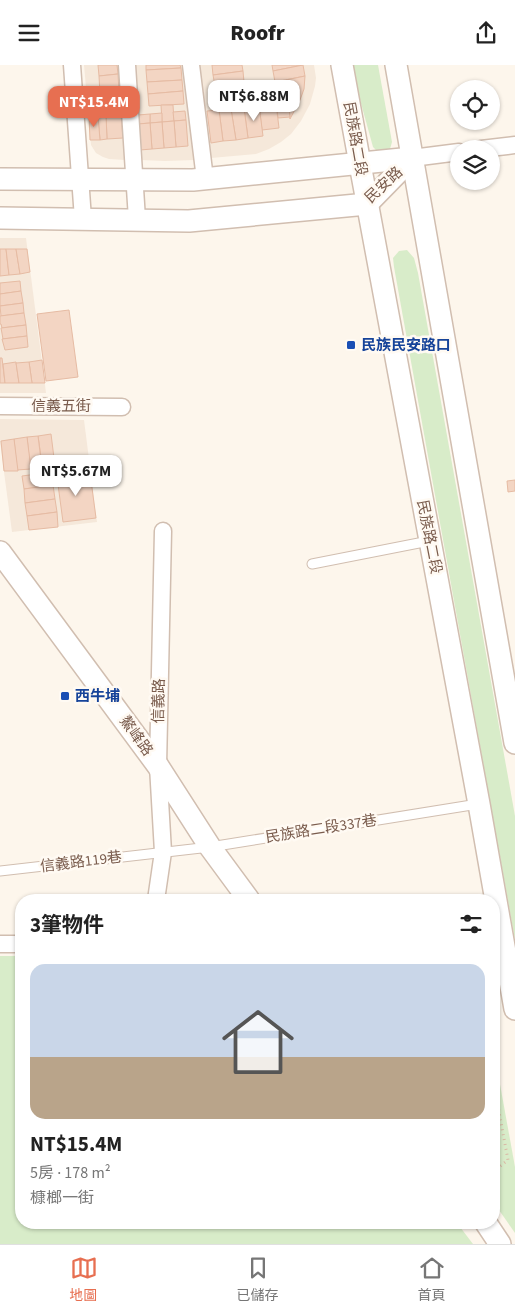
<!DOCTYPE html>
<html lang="zh-TW">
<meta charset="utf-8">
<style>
body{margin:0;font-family:"Source Sans 3","Noto Sans TC",sans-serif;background:#f2f2f2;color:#222;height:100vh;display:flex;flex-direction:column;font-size:19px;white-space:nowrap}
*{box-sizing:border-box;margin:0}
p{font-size:16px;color:#767676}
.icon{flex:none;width:28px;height:28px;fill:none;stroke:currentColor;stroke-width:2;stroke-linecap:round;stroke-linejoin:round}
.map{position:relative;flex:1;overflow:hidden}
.drawer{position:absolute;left:15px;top:829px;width:485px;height:335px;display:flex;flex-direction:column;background:#fff;border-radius:20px;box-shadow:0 1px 4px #0004}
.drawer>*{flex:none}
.tools{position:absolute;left:450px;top:15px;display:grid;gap:10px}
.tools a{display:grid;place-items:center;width:50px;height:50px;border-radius:50%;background:#fff;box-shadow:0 1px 4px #0004;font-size:25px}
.price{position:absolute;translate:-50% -42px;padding:0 11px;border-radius:10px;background:#fff;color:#222;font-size:16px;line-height:32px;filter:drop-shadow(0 1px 2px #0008)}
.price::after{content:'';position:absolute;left:50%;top:30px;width:15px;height:11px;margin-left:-8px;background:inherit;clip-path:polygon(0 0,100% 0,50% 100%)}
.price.active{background:#e76f51;color:#fff}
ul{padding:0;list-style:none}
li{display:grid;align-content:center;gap:10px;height:265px;padding:0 15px}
li span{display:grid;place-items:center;height:155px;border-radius:15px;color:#555}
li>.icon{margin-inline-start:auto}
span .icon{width:90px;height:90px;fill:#fffc;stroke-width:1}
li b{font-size:21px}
h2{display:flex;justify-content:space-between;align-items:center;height:60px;padding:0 15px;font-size:21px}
header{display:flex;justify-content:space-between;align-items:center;height:65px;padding:0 15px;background:#fff;font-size:22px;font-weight:800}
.dock{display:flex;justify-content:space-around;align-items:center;height:70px;border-top:1px solid #e0e0e0;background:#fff;font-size:14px;color:#767676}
.dock a{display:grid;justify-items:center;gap:2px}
.dock .active{color:#e76f51}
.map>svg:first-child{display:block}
.residential{fill:#f5e8da}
.green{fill:#d8ecc9}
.building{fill:#f3d5c3;stroke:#e6bba3}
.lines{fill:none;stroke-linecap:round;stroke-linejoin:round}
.service-casing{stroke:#d1beb0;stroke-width:11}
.minor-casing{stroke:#d1beb0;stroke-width:19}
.tertiary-casing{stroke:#d1beb0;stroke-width:24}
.path{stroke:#d9b8a5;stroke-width:3;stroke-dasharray:1 4;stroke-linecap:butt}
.service{stroke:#fff;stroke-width:9}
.minor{stroke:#fff;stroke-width:16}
.tertiary{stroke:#fff;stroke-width:21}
.transit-dot{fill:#1a4fb4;stroke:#fffaf3;stroke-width:2}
.labels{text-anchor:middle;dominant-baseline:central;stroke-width:5;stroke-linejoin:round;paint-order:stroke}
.street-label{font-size:15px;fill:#7a5c4d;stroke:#fffaf3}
.transit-label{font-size:15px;font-weight:bold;fill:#164399;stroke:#fffaf3;text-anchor:start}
</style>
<header><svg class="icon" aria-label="menu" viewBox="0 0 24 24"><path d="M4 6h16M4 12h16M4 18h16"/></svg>Roofr<svg class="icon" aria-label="share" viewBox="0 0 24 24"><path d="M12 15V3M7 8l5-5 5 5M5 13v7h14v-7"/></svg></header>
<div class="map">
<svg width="515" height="1179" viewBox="0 0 515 1179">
<rect width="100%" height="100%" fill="#fdf6ec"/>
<g class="residential">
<polygon points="84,0 119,0 125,95 109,94 103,92 96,88 91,80"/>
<polygon points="134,0 182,0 194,95 165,96 141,95"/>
<polygon points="199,0 314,0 316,13 315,21 310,39 301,56 291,69 281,77 269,84 256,89 211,93"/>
<polygon points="0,173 26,173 46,328 0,328"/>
<polygon points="0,354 84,355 97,457 12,467 0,377"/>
</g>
<g class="green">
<polygon points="353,0 378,0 392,77 390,84 384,88 378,87 373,82 359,31"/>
<polygon points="407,185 414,193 418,208 515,751 515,875 394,202 393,193 399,186"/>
<polygon points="0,891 21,891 21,1158 457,1158 473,1179 0,1179"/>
<polygon points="494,986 515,1102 515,1168 494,1138"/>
</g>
<g class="building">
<polygon points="98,0 117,0 118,9 99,11"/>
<polygon points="146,0 180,0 181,3 146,5"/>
<polygon points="212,0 242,0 243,6 213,10"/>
<polygon points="272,0 303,0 273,6"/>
<polygon points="303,0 305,11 275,17 273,6"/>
<polygon points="181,3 182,15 147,17 146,5"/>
<polygon points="243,6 244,17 215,21 213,10"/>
<polygon points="118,9 119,27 100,29 99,11"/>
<polygon points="305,11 304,24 300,35 290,54 286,15"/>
<polygon points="182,15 183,26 148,29 147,17"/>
<polygon points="244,17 245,29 216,32 215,21"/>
<polygon points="183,26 184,39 149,41 148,29"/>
<polygon points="287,26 290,52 278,53 275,27"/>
<polygon points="119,27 120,45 102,47 100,29"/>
<polygon points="275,30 279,63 262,65 258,32"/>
<polygon points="161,40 173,40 174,56 162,57"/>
<polygon points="259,40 263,71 248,73 244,43"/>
<polygon points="244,43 248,73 236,75 231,44"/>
<polygon points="231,44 236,75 223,76 219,45"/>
<polygon points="219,45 223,76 211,78 207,46"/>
<polygon points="185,46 186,55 174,56 173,47"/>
<polygon points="162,48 162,57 150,58 150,49"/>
<polygon points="121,49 123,73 107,74 106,50"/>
<polygon points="150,49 150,58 138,59 138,50"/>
<polygon points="106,50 107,74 100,75 98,51"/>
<polygon points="98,51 100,75 90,75 89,52"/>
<polygon points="186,55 188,81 176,82 174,56"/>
<polygon points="174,56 176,82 164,83 162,57"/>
<polygon points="162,57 164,83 152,84 150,58"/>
<polygon points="150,58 152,84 140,85 138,59"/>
<polygon points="0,184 6,184 9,210 0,211"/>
<polygon points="6,184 16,184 20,209 9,210"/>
<polygon points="16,184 27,184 30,207 20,209"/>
<polygon points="20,216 21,226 0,229 0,218"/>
<polygon points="21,226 23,238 0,241 0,229"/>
<polygon points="23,238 24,248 1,251 0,241"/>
<polygon points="69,245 78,312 46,316 37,249"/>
<polygon points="24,248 26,260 2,263 1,259 0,259 0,251"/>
<polygon points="26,260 27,271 3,274 1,263"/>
<polygon points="27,271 28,282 5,285 2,274"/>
<polygon points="0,293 2,293 5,318 0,318"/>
<polygon points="42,295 45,318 32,318 29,297"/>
<polygon points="16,297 19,318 5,318 3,299"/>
<polygon points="29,297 32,318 19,318 16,298"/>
<polygon points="51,369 55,401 48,402 48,401 45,401 45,399 42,399 38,371"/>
<polygon points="38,371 42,403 36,404 36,402 33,403 33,401 30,401 27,372"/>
<polygon points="27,372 31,404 17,405 14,374"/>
<polygon points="14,374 18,406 4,406 1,376"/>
<polygon points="52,407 53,420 24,424 22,411"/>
<polygon points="90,408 96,453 63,457 57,412"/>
<polygon points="515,415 515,426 508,427 507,416"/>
<polygon points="53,420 55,434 25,438 24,424"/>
<polygon points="55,434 57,447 27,451 25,438"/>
<polygon points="57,447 58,462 29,465 27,451"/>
</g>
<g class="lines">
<defs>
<g id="service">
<polyline points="312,499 429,476"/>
<polyline points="0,806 210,782 478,739"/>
</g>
<g id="minor">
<polyline points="72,0 83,154"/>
<polyline points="127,0 137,154"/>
<polyline points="191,0 205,114"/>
<polyline points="481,84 515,80"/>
<polyline points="412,93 459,87"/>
<polyline points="0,341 122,342"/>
<polyline points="156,835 163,787 158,701 163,466"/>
<polyline points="0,879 21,879"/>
</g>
<g id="tertiary">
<polyline points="342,0 360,99 479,739 515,944"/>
<polyline points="396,0 515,678"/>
<polyline points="0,114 193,115 412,93"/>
<polyline points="0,153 189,156 367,139 412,93"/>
<polyline points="0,487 158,701 210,782 249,835"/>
<polyline points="486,1158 500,1179"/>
</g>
</defs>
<use href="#service" class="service-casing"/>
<use href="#minor" class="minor-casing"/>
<use href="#tertiary" class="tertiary-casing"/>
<polyline class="path" points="494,1020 508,1095 494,1106"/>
<use href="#service" class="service"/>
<use href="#minor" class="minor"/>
<use href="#tertiary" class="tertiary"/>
</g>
<g class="transit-dot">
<rect x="346" y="275" width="10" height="10" rx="2.5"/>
<rect x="60" y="626" width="10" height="10" rx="2.5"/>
</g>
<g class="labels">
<g class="street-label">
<text transform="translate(355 74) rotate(80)">民族路二段</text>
<text transform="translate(384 120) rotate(-43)">民安路</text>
<text x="61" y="341">信義五街</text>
<text transform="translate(429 472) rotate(79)">民族路二段</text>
<text transform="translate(159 636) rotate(-89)">信義路</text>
<text transform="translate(136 671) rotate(54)">鰲峰路</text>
<text transform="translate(321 764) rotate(-9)">民族路二段337巷</text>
<text transform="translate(81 797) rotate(-7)">信義路119巷</text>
</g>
<g class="transit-label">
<text x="361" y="280">民族民安路口</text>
<text x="75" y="631">西牛埔</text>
</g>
</g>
</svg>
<div class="tools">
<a><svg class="icon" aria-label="locate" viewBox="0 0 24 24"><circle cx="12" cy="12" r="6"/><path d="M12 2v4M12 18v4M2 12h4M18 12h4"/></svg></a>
<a><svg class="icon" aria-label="layers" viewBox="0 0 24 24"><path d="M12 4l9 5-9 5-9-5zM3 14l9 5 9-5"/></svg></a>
</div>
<b class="price" style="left:254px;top:57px">NT$6.88M</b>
<b class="price active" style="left:94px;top:63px">NT$15.4M</b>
<b class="price" style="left:76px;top:432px">NT$5.67M</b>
<section class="drawer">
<h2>3筆物件<svg class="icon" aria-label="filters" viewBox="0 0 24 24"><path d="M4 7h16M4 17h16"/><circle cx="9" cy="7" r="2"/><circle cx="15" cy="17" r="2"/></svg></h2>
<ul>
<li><span style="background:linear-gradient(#c9d6e8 60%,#b9a48a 0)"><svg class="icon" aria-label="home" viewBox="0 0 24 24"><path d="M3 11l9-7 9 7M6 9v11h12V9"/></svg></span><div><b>NT$15.4M</b><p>5房 · 178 m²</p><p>槺榔一街</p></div></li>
</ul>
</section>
</div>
<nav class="dock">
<a class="active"><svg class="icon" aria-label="map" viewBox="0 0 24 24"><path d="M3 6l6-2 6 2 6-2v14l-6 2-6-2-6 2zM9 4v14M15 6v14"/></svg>地圖</a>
<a><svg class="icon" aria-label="saved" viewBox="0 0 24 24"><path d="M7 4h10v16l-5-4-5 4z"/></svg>已儲存</a>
<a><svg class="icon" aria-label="home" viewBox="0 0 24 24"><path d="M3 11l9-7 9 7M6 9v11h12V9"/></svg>首頁</a>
</nav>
